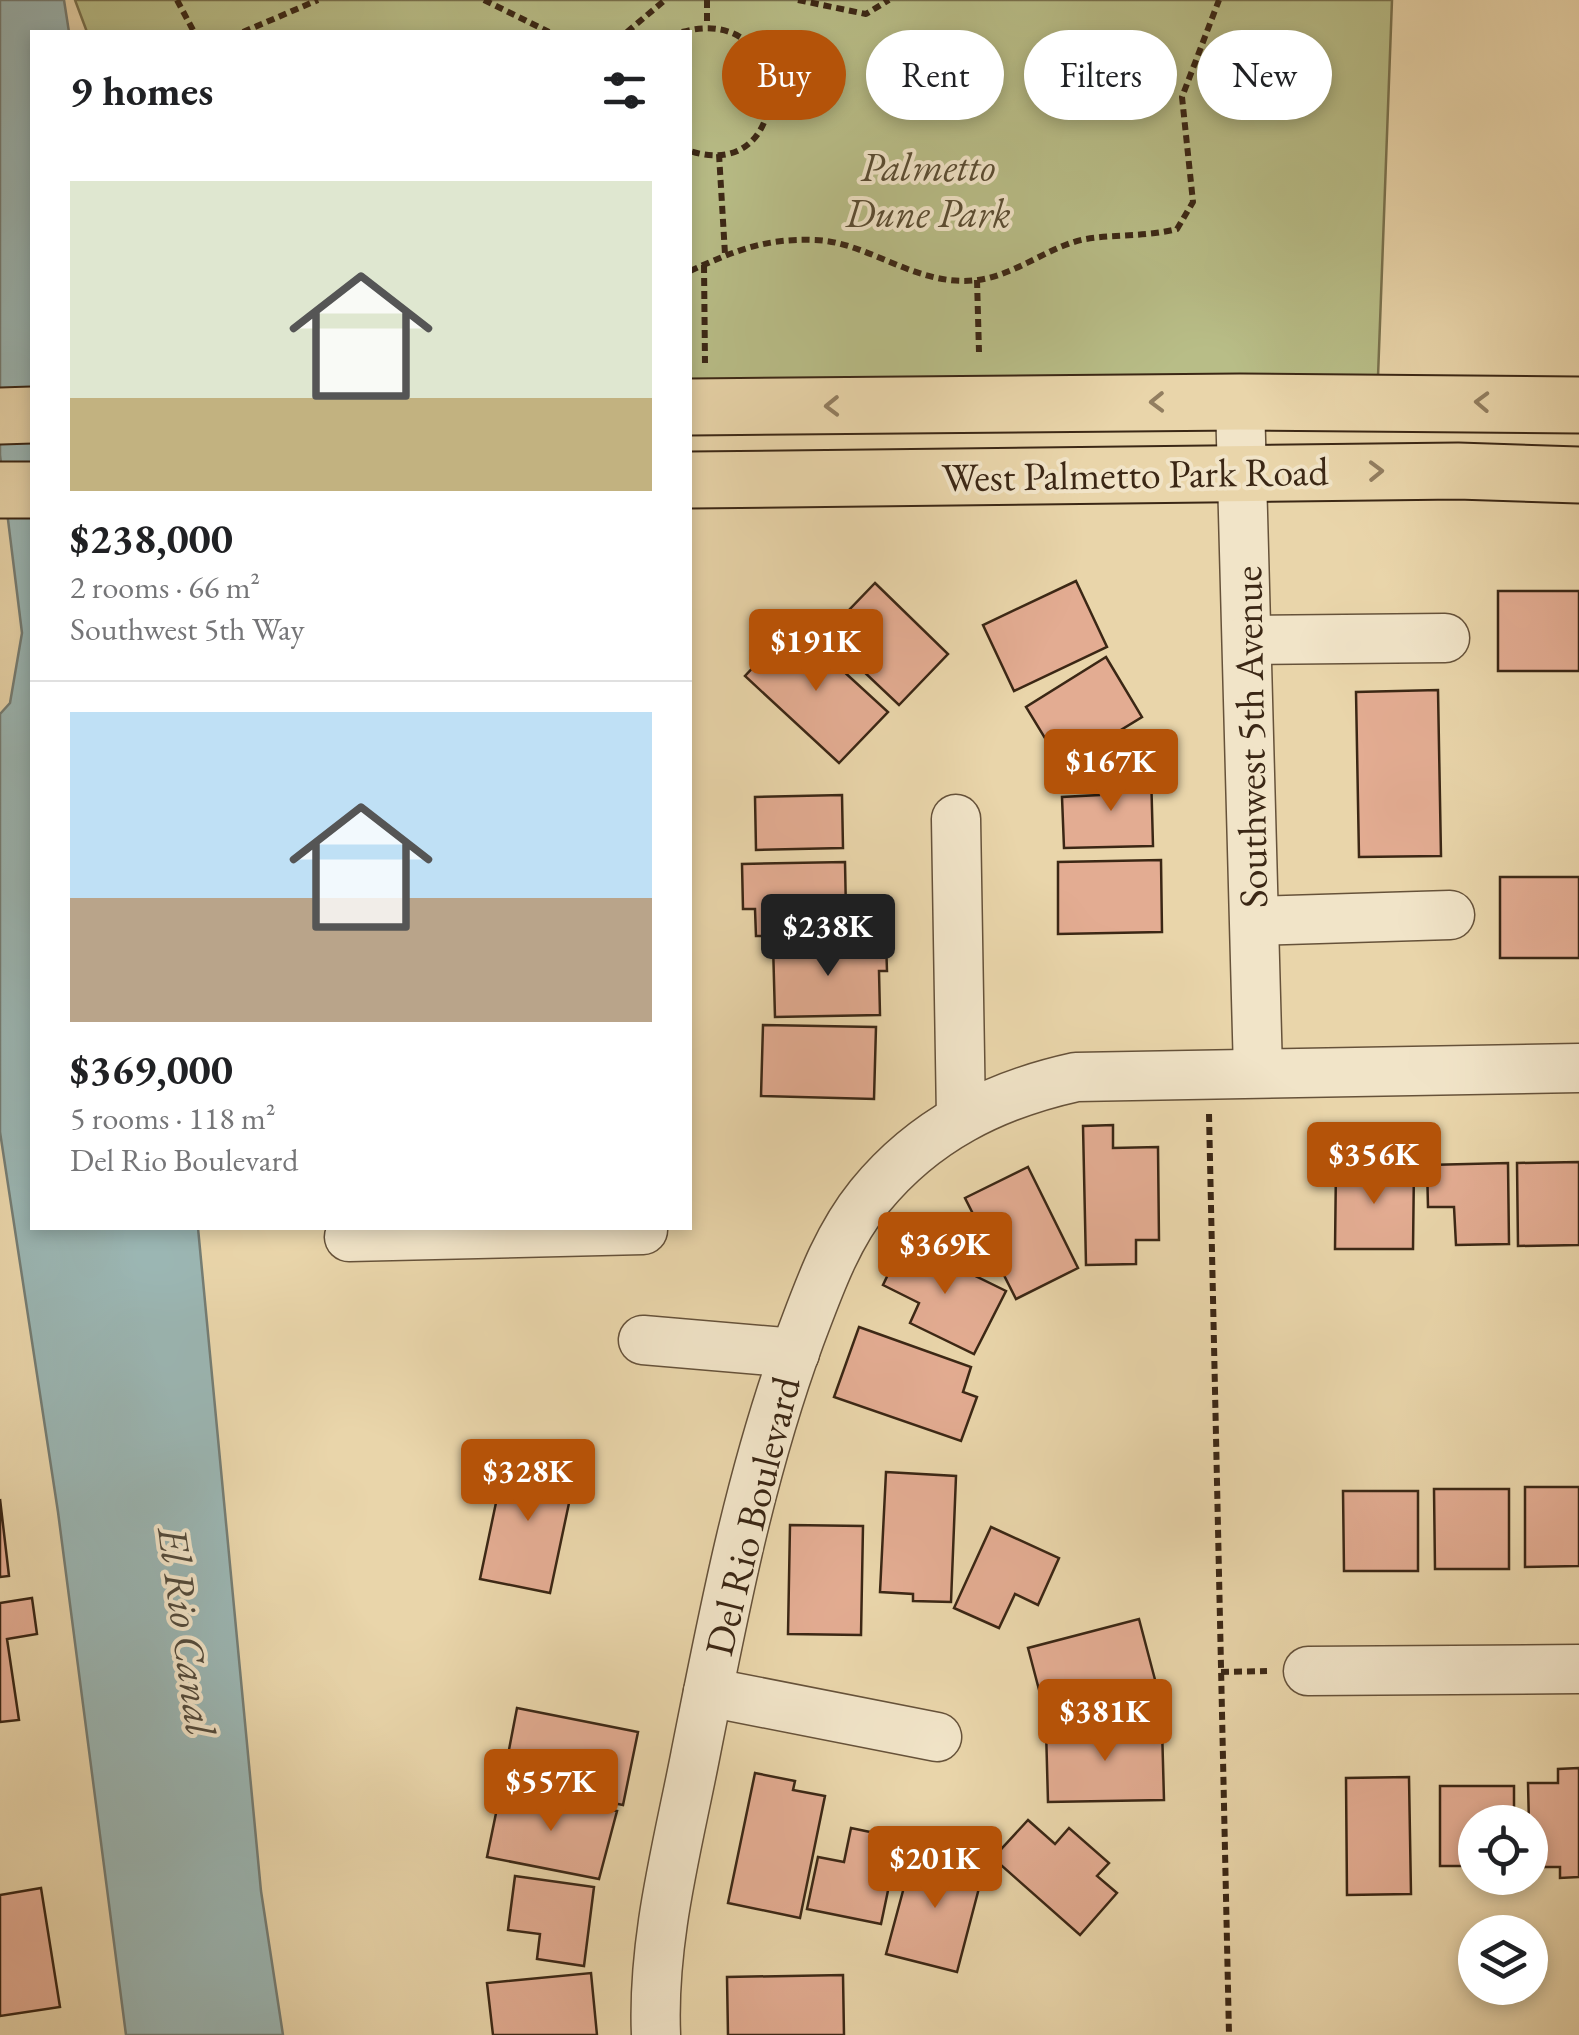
<!DOCTYPE html>
<meta charset="utf-8">
<style>
body{margin:0;font-family:"EB Garamond",serif;background:#f2f2f2;color:#202124;height:100vh;display:flex;flex-direction:column;font-size:38px;white-space:nowrap}
*{box-sizing:border-box;margin:0}
p{font-size:32px;color:#757577}
.icon{flex:none;width:55px;height:55px;fill:none;stroke:currentColor;stroke-width:2;stroke-linecap:round;stroke-linejoin:round}
.map{position:relative;flex:1;overflow:hidden}
.side{position:absolute;left:30px;top:30px;width:662px;height:1200px;display:flex;flex-direction:column;background:#fff;border-radius:0px;box-shadow:0 5px 15px #0003}
.side>*{flex:none}
.hud{position:absolute;left:722px;top:30px;width:705px;height:90px;display:flex;gap:20px}
.tools{position:absolute;left:1458px;top:1805px;display:grid;gap:20px}
.tools a{display:grid;place-items:center;width:90px;height:90px;border-radius:50%;background:#fff;box-shadow:0 5px 15px #0003;font-size:50px}
.price{position:absolute;translate:-50% -85px;padding:0 22px;border-radius:10px;background:#b45309;color:#fff;font-size:32px;line-height:65px;filter:drop-shadow(0 2px 5px #0008)}
.price::after{content:'';position:absolute;left:50%;top:60px;width:30px;height:22px;margin-left:-15px;background:inherit;clip-path:polygon(0 0,100% 0,50% 100%)}
.price.current{background:#222;color:#fff}
ul{padding:0;list-style:none}
li{display:grid;align-content:center;gap:20px;height:530px;padding:0 40px}
li+li{border-top:2px solid #e0e0e0}
li span{display:grid;place-items:center;height:310px;border-radius:0px;color:#555}
li>.icon{margin-inline-start:auto}
span .icon{width:180px;height:180px;fill:#fffc;stroke-width:1}
li b{font-size:42px}
h2{display:flex;justify-content:space-between;align-items:center;height:120px;padding:0 40px;font-size:42px}
.pill{padding:0 35px;border-radius:45px;background:#fff;box-shadow:0 5px 15px #0003;font-size:35px;line-height:90px}
.pill.current{background:#b45309;color:#fff}
.map>svg:first-child{display:block}
.green{fill:#b8bd87;stroke:#7a724e;stroke-width:2.5}
.water{fill:#9bb6b3;stroke:#757d74;stroke-width:2.5}
.building{fill:#e3ac92;stroke:#3b2715;stroke-width:2.5}
.lines{fill:none;stroke-linecap:round;stroke-linejoin:round}
.minor-casing{stroke:#66523a;stroke-width:51}
.major-casing{stroke:#3b2715;stroke-width:59}
.path{stroke:#3b2715;stroke-width:6;stroke-dasharray:8 5;stroke-linecap:butt}
.minor{stroke:#f1e4c8;stroke-width:48}
.major{stroke:#e9d5aa;stroke-width:55}
.oneway{stroke:#927e60}
.labels{text-anchor:middle;dominant-baseline:central;stroke-width:8;stroke-linejoin:round;paint-order:stroke}
.park-label{font-size:40px;font-style:italic;fill:#5a4c32;stroke:#f1e4c8}
.street-label{font-size:40px;fill:#3b2715;stroke:#f1e4c8}
.water-label{font-size:42px;font-style:italic;fill:#534b3c;stroke:#f1e4c8}
</style>
<div class="map">
<svg width="1579" height="2035" viewBox="0 0 1579 2035">
<rect width="100%" height="100%" fill="#e9d5aa"/>
<filter id="stains"><feTurbulence type="fractalNoise" baseFrequency=".002" numOctaves="4"/><feColorMatrix values="0 0 0 0 .2 0 0 0 0 .09 0 0 0 0 .02 0 0 0 .5 -.17"/></filter>
<radialGradient id="worn" r=".72"><stop offset=".6" stop-color="#630" stop-opacity="0"/><stop offset="1" stop-color="#630" stop-opacity=".3"/></radialGradient>
<polygon class="green" points="75,0 1392,0 1378,377 690,384 690,32 87,32"/>
<polygon class="water" points="0,0 64,0 69,32 32,32 32,1228 198,1228 261,1891 283,2035 126,2035 58,1512 0,1132 0,714 10,703 22,633 0,455"/>
<g class="building">
<polygon points="1076,581 1107,647 1014,691 983,625"/>
<polygon points="875,583 948,654 899,705 825,635"/>
<rect x="1498" y="591" width="81" height="80"/>
<polygon points="793,625 888,712 839,763 745,676"/>
<polygon points="1106,657 1142,717 1062,766 1026,707"/>
<polygon points="1438,690 1441,856 1359,857 1356,692"/>
<polygon points="1151,772 1153,846 1064,848 1062,797 1099,795 1098,773"/>
<polygon points="842,795 843,848 756,850 755,797"/>
<polygon points="1161,860 1162,932 1058,934 1058,862"/>
<polygon points="845,862 846,913 806,913 807,936 756,936 755,909 743,909 742,864"/>
<rect x="1500" y="877" width="79" height="81"/>
<polygon points="886,941 887,971 879,971 880,1015 775,1017 773,944"/>
<polygon points="763,1025 876,1027 874,1099 761,1096"/>
<polygon points="1113,1125 1113,1148 1158,1147 1159,1240 1136,1240 1136,1264 1086,1265 1083,1126"/>
<polygon points="1579,1162 1579,1245 1518,1246 1517,1163"/>
<polygon points="1508,1163 1509,1244 1456,1245 1454,1207 1428,1207 1427,1165"/>
<polygon points="1336,1165 1414,1165 1413,1249 1335,1249"/>
<polygon points="1028,1167 1078,1268 1016,1299 965,1198"/>
<polygon points="904,1241 1006,1291 974,1354 910,1323 919,1303 883,1285"/>
<polygon points="859,1327 971,1367 963,1392 977,1397 961,1441 834,1397"/>
<polygon points="506,1455 576,1470 550,1593 480,1579"/>
<polygon points="886,1472 956,1476 951,1602 913,1601 913,1594 880,1592"/>
<polygon points="1525,1487 1579,1487 1579,1566 1525,1567"/>
<polygon points="1434,1489 1509,1489 1509,1569 1435,1569"/>
<polygon points="1343,1491 1418,1491 1418,1571 1344,1571"/>
<polygon points="0,1499 9,1576 0,1577"/>
<polygon points="790,1525 863,1526 861,1635 788,1634"/>
<polygon points="991,1527 1059,1558 1038,1605 1015,1594 999,1628 954,1608"/>
<polygon points="32,1598 37,1634 7,1639 19,1720 0,1722 0,1603"/>
<polygon points="1139,1619 1158,1691 1047,1720 1028,1648"/>
<polygon points="517,1708 638,1732 623,1805 503,1781"/>
<polygon points="1162,1727 1164,1800 1048,1802 1046,1729"/>
<polygon points="1579,1768 1579,1877 1560,1878 1560,1867 1530,1867 1528,1783 1558,1783 1558,1769"/>
<polygon points="755,1773 795,1781 793,1790 825,1796 800,1918 728,1903"/>
<polygon points="1409,1777 1411,1894 1347,1895 1346,1778"/>
<polygon points="1440,1786 1514,1786 1514,1822 1475,1822 1475,1866 1440,1866"/>
<polygon points="501,1789 617,1811 599,1879 487,1857"/>
<polygon points="1028,1820 1055,1844 1069,1828 1109,1863 1097,1876 1117,1893 1080,1935 993,1858"/>
<polygon points="851,1828 899,1838 881,1924 807,1909 818,1857 844,1862"/>
<polygon points="914,1850 984,1869 957,1972 886,1954"/>
<polygon points="515,1876 594,1887 584,1966 537,1959 540,1934 508,1930"/>
<polygon points="41,1888 60,2007 0,2016 0,1895"/>
<polygon points="591,1973 597,2035 493,2035 487,1983"/>
<polygon points="843,1975 844,2035 728,2035 727,1977"/>
</g>
<g class="lines">
<defs>
<g id="minor">
<polyline points="1240,402 1258,1072"/>
<polyline points="1247,640 1445,638"/>
<polyline points="956,819 961,1117"/>
<polyline points="1255,921 1450,915"/>
<polyline points="349,1237 643,1230"/>
<polyline points="643,1340 795,1353"/>
<polyline points="1308,1671 1579,1669"/>
<polyline points="708,1692 937,1737"/>
<path d="M656 2035C652 1941 677 1849 695 1757 723 1615 750 1474 800 1338 819 1288 836 1238 870 1196 924 1130 994 1095 1076 1077L1579 1068"/>
</g>
<g id="major">
<polyline points="690,407 1240,402 1579,405"/>
<polyline points="0,416 32,415"/>
<polyline points="690,480 1458,471 1579,475"/>
<polyline points="0,490 32,490"/>
</g>
</defs>
<use href="#minor" class="minor-casing"/>
<use href="#major" class="major-casing"/>
<g class="path">
<polyline points="177,0 194,32"/>
<polyline points="484,0 549,32"/>
<polyline points="707,0 707,26"/>
<polyline points="798,0 866,14 889,0"/>
<polyline points="243,32 318,0"/>
<polyline points="627,32 665,0"/>
<path d="M682 32C797 0 797 186 690 151"/>
<polyline points="719,154 725,254"/>
<polyline points="704,265 705,363"/>
<path d="M690 271C734 251 765 238 815 240 870 242 917 288 978 280 1016 275 1051 245 1086 239 1116 234 1146 237 1177 229L1193 202 1182 97 1219 0"/>
<polyline points="977,280 979,352"/>
<polyline points="1209,1114 1229,2035"/>
<polyline points="1221,1672 1267,1671"/>
</g>
<use href="#minor" class="minor"/>
<use href="#major" class="major"/>
</g>
<defs><path id="oneway-chevron" d="M-2-3.5L2.5 0L-2 3.5" fill="none" stroke-width="1.6" stroke-linecap="round" stroke-linejoin="round" transform="scale(2.5)"/></defs>
<g class="oneway">
<use href="#oneway-chevron" transform="translate(1157 402) rotate(179)"/>
<use href="#oneway-chevron" transform="translate(1482 402) rotate(-178)"/>
<use href="#oneway-chevron" transform="translate(832 406) rotate(179)"/>
<use href="#oneway-chevron" transform="translate(1376 471) rotate(-1)"/>
</g>
<g class="labels">
<g class="park-label">
<text x="928" y="167">Palmetto<tspan x="928" dy="46">Dune Park</tspan></text>
</g>
<g class="street-label">
<text transform="translate(1135 474) rotate(-1)">West Palmetto Park Road</text>
<text transform="translate(1250 737) rotate(-91)">Southwest 5th Avenue</text>
<text transform="translate(752 1516) rotate(-76)">Del Rio Boulevard</text>
</g>
<g class="water-label">
<text transform="translate(187 1631) rotate(82)">El Rio Canal</text>
</g>
</g>
<rect width="100%" height="100%" filter="url(#stains)"/>
<rect width="100%" height="100%" fill="url(#worn)"/>
</svg>
<div class="tools">
<a><svg class="icon" aria-label="locate" viewBox="0 0 24 24"><circle cx="12" cy="12" r="6"/><path d="M12 2v4M12 18v4M2 12h4M18 12h4"/></svg></a>
<a><svg class="icon" aria-label="layers" viewBox="0 0 24 24"><path d="M12 4l9 5-9 5-9-5zM3 14l9 5 9-5"/></svg></a>
</div>
<b class="price" style="left:816px;top:694px">$191K</b>
<b class="price" style="left:1111px;top:814px">$167K</b>
<b class="price current" style="left:828px;top:979px">$238K</b>
<b class="price" style="left:1374px;top:1207px">$356K</b>
<b class="price" style="left:945px;top:1297px">$369K</b>
<b class="price" style="left:528px;top:1524px">$328K</b>
<b class="price" style="left:1105px;top:1764px">$381K</b>
<b class="price" style="left:551px;top:1834px">$557K</b>
<b class="price" style="left:935px;top:1911px">$201K</b>
<div class="hud">
<a class="pill current">Buy</a>
<a class="pill">Rent</a>
<a class="pill">Filters</a>
<a class="pill">New</a>
</div>
<section class="side">
<h2>9 homes<svg class="icon" aria-label="filters" viewBox="0 0 24 24"><path d="M4 7h16M4 17h16"/><circle cx="9" cy="7" r="2"/><circle cx="15" cy="17" r="2"/></svg></h2>
<ul>
<li><span style="background:linear-gradient(#dfe7d0 70%,#c2b280 0)"><svg class="icon" aria-label="home" viewBox="0 0 24 24"><path d="M3 11l9-7 9 7M6 9v11h12V9"/></svg></span><div><b>$238,000</b><p>2 rooms · 66 m²</p><p>Southwest 5th Way</p></div></li>
<li><span style="background:linear-gradient(#bfe0f5 60%,#b9a48a 0)"><svg class="icon" aria-label="home" viewBox="0 0 24 24"><path d="M3 11l9-7 9 7M6 9v11h12V9"/></svg></span><div><b>$369,000</b><p>5 rooms · 118 m²</p><p>Del Rio Boulevard</p></div></li>
</ul>
</section>
</div>
